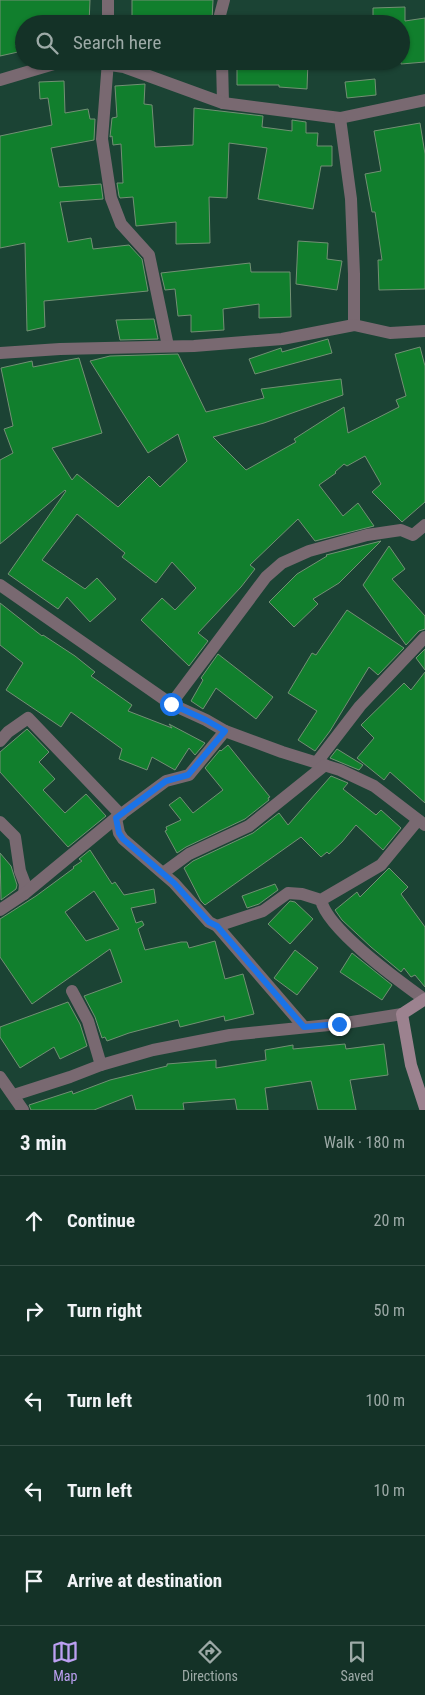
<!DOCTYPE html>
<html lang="en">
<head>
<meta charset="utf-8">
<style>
  body { margin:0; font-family:"Roboto Condensed",sans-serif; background:#1d3a2f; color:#f1f3f6 }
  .stop { position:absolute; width:15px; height:15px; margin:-11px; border:4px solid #1a73e8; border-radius:50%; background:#fff }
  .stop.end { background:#1a73e8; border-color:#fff; box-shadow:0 1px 5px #0008 }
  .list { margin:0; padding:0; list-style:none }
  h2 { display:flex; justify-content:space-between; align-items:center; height:65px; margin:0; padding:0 20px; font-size:21px }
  h2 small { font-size:16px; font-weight:400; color:#9daaa7 }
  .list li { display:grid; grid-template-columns:32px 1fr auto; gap:15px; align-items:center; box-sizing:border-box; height:90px; padding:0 20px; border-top:1px solid #334d44 }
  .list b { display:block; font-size:19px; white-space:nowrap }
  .list em { font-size:16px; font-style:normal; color:#9daaa7 }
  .icon { flex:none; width:28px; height:28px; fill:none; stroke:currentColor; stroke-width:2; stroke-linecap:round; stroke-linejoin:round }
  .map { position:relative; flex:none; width:425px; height:1110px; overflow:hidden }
  .search { position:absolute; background:#143227; box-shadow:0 1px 4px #0004; left:15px; right:15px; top:15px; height:55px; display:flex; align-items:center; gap:12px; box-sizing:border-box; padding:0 18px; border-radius:28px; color:#9daaa7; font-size:19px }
  .sheet { height:515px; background:#143227 }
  nav { display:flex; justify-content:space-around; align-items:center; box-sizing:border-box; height:70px; border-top:1px solid #334d44; background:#143227; font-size:14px; color:#9daaa7 }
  nav a { display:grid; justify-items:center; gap:2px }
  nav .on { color:#bca0f2 }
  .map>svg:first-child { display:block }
</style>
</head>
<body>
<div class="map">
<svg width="425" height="1110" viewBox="0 0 425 1110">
  <rect width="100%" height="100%" fill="#1b4334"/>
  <g fill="#117f2d" stroke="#729074" fill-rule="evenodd">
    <path d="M0,0H90L89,24H24V43L16,45L18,52L0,56Z"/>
    <path d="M132,0H213L212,20H168V24H132Z"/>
    <path d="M405,7V21L425,18V62L401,64V24H373V8Z"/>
    <path d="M237,61H308L307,89L279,87V85H237Z"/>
    <path d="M375,79L376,95L347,98L345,82Z"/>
    <path d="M64,81L65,113L88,109L90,119H95L94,140L51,148L59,187L101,184L103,199L60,202L68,242L91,238L93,249L129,245L142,259L148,291L44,301L45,327L27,331L25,243L0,248V136L52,125L48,98L40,99L39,82Z"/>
    <path d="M145,84L144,104L152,105L155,147L193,145L194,108L263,116L262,127L292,131V120L306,122V133H318L317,146H332V166H321L313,209L258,199L267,148L229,143L227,198L209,197L210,243L176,244V222L136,226L133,197L120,198L119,196L117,183H123L121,144L113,145L112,136L110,137L112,118L117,117L115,86Z"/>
    <path d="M420,123L425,154V289L379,290L378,260H382L375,212H372L365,174L381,171L374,131Z"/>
    <path d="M298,241L328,243L327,259L342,261L337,290L296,284Z"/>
    <path d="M250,263L251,272H290L291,317L259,318V304L223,309L224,330L191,332V315L178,316L175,289L165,290L161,273Z"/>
    <path d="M154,319L158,339L120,340L116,320Z"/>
    <path d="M328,339L332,353L255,374L249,359L281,348L282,352Z"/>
    <path d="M420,347L425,366V502L402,522L372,492L381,484L365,456L347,466L344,464L335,472L336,473L319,485L343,516L358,503L374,526L315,541L298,519L250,565L255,569L241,587L198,633L208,641L189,666L141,620L162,598L175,610L196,588L172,562L156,583L122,557L125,553L77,514L42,560L85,589L97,578L116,599L90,622L67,597L58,609L8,574L66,491L65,490L0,544V460L13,453L4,429L13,426L1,368L32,361L33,367L79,358L102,433L52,448L72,480L77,474L118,507L149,476L160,487L187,461L178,434L148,453L90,361L110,356L178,354L206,412L264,398L261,389L341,379L343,395L264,423L213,437L246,470L296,442L294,439L344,407L348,433L399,407L396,400L406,396L395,354Z"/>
    <path d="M381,541L339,583L313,599L318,604L294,627L269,602L297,574L327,556L326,555Z"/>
    <path d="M389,546L405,569L392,579L425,616V629L419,631L406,645L363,585Z"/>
    <path d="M0,603L42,636L43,635L75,656L95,672L91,676L132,705L128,711L172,728L169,724L205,743L195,755L189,748L175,770L152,757L147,770L119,759L122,749L71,712L61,727L6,690L23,663L0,645Z"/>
    <path d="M347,610L404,648L378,675L369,667L330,731L315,751L298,740L317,711L288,693L312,653L316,655Z"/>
    <path d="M425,649V670L416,658Z"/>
    <path d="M218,654L273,697L256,719L216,688L203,709L191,701L203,680L201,678Z"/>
    <path d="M425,672V803L390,772L384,780L357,758L374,738L361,725L404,683L411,690Z"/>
    <path d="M27,729L49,752L39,762L55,779L43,790L65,813L86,794L106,816L68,847L0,772V752Z"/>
    <path d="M228,745L270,797L268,798L269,800L245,819L186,847L177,853L165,831L167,830L166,827L181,820L169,805L180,797L193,813L223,790L205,768L220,750L221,751Z"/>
    <path d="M337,749L363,765L359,770L330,758Z"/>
    <path d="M331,776L348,783L343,789L376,815L381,810L401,828L383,850L356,825L342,842L329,854L327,852L321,857L301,837L205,905L201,901L184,868L193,861L253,833L279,813L288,825Z"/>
    <path d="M90,850L112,884L115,882L124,895L154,889L156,903L131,908L136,923L142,921L144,925L138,929L145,950L181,942H187L189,948L215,941L225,979L243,974L254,1014L225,1021L224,1016L180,1027L178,1020L129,1033L107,1041L105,1037L102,1038L95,1017L84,996L122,982L110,949L32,1004L0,957V919L36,896L74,868L73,867L82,861L79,859ZM94,891L119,929L86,941L65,912Z"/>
    <path d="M0,853L11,866L17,885L16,889L1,900Z"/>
    <path d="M389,868L408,887L401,894L425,927V987L415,975L411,977L404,968L401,972L371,947L342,920L335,910L357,892L360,897Z"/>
    <path d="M275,884L278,890L259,904L247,908L242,896Z"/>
    <path d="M290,901L295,902L313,919L290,944L268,924Z"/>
    <path d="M295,950L318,968L297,995L274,978Z"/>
    <path d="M352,953L392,985L382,1000L340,972Z"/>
    <path d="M68,1002L80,1024L87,1046L60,1059L54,1047L20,1068L0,1037V1027Z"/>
    <path d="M345,1044L346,1049L384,1044L388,1075L350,1080L356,1110H318L311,1081L265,1088L268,1110H237L235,1099L183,1103L184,1110H136L132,1095L94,1110H31L29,1105L72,1091L73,1094L110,1080L167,1066V1064L216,1060V1068L266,1060L265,1050L293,1045V1049Z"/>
  </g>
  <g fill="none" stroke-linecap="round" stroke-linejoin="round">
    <g stroke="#796971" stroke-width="12">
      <path d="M108,0V24"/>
      <path d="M221,24L220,15L224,0"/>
      <path d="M108,61L102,139L111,198L121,224L149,255L168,346"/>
      <path d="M222,61L223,103"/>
      <path d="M0,80L54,64L82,61L124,67L223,103L340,118L425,100"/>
      <path d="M340,118L351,199L354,274V325"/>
      <path d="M0,353L60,349L194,346L282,339L354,325L390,333L425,331"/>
      <path d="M0,585L171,704L206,720L225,731L282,752L340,770L374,786L425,825"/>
      <path d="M171,704L266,577L282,563L309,551L367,535L401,530L413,535L425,525"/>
      <path d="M0,741L8,732L28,718L121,815"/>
      <path d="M317,762L360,706L425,637"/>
      <path d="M116,818L119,833L123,839L174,883L209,922L217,926L304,1027"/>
      <path d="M0,822L15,837L20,871L25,884L24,894"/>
      <path d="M163,873L189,854L249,826L325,765"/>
      <path d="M321,900C327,929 399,981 424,999"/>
      <path d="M0,910L24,894L116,818L166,781L189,775L225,731"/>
      <path d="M217,926L263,911L288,893L302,894L321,900L381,865L418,820"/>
      <path d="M72,991L88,1021L101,1065"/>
      <path d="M0,1077L23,1110"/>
      <path d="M14,1095L70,1077L101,1065L153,1050L230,1035L339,1024L402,1014"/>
    </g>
    <path stroke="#9c828f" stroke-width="12" d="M425,999L402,1014L411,1065L425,1108"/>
  </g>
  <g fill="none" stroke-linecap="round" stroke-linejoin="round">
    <path stroke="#1a73e8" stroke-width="6" d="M171,704L206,720L225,731L188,775L166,781L116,818L119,833L123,839L174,883L209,922L217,926L304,1027L339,1024"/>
  </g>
</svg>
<div class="stop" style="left:171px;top:704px"></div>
<div class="stop end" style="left:339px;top:1024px"></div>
<div class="search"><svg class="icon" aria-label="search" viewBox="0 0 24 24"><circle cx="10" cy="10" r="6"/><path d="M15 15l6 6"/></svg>Search here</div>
</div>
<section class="sheet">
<h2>3 min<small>Walk · 180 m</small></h2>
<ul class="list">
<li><svg class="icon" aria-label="ahead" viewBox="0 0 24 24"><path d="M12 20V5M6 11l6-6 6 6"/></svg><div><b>Continue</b></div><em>20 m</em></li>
<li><svg class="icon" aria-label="right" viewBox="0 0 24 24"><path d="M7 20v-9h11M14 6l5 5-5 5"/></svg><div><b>Turn right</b></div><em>50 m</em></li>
<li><svg class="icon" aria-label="left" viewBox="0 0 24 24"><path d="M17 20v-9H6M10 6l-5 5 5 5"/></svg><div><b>Turn left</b></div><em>100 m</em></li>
<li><svg class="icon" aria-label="left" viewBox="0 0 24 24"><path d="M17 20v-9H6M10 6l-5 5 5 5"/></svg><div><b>Turn left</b></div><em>10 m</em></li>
<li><svg class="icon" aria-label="arrive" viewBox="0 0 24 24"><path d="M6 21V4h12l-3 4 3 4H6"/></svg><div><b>Arrive at destination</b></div></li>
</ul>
</section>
<nav>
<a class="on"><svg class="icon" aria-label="map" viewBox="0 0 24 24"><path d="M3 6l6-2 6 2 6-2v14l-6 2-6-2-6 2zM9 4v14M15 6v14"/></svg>Map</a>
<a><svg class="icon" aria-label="directions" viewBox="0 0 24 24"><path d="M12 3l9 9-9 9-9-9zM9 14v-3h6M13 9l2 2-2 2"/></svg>Directions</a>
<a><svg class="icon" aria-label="saved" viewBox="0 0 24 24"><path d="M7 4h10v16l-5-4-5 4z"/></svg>Saved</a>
</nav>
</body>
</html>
